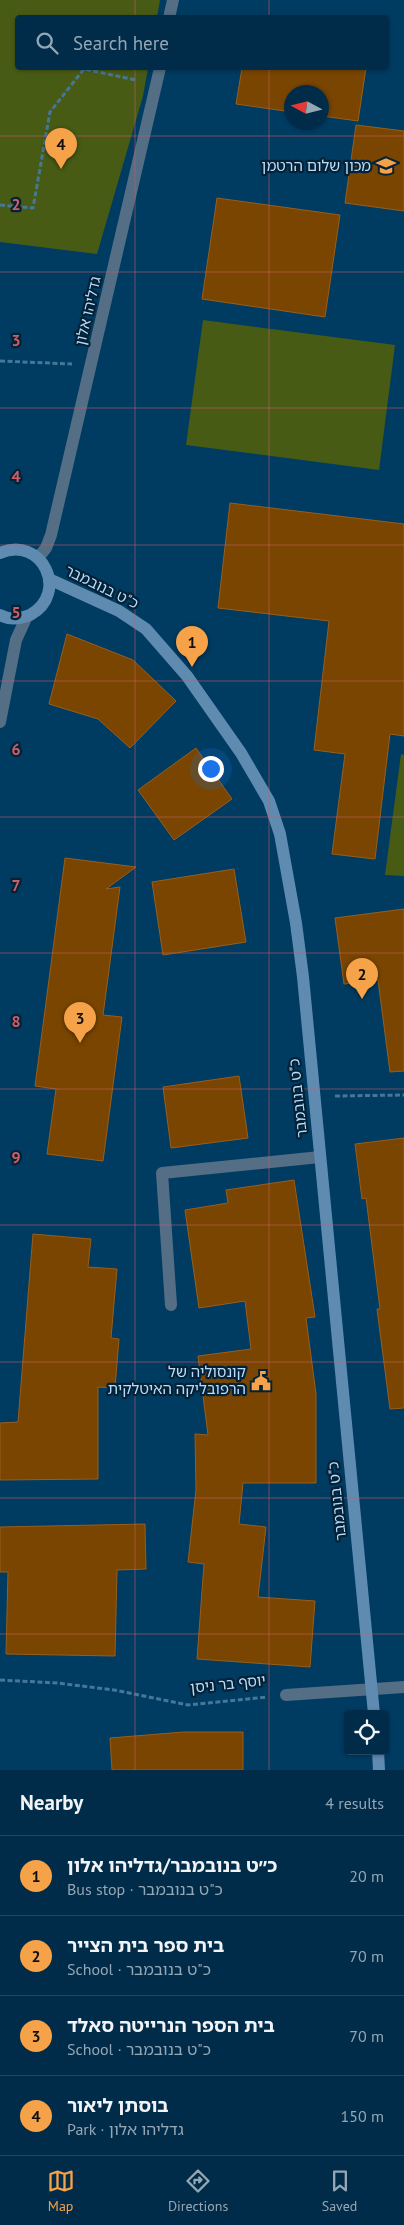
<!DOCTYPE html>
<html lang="en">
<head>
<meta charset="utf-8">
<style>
  body { margin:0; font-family:"PT Sans","Noto Sans Hebrew",sans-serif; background:#0e3853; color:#f1f3f6 }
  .controls { position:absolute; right:15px; bottom:15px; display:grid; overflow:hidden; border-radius:5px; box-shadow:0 1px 4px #0004 }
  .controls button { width:45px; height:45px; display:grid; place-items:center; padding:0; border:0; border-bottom:1px solid #224861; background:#002c49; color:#f1f3f6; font:25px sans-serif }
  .compass { position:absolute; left:284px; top:85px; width:45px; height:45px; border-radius:50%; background:#002c49; box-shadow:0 1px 4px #0004; rotate:277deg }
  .you { position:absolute; left:210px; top:768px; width:18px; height:18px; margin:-12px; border:4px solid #fff; border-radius:50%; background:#1a73e8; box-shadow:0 0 0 8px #1a73e833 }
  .badge { display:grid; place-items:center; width:32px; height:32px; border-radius:50%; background:#f6a248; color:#111; font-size:16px; font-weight:700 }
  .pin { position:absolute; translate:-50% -41px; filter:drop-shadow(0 1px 2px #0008) }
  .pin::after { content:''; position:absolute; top:26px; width:18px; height:15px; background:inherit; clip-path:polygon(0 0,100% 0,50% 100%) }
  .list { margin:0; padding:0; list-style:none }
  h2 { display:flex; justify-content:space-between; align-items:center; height:65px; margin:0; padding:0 20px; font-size:21px }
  h2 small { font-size:16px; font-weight:400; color:#95a7b4 }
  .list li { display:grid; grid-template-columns:32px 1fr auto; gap:15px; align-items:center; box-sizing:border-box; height:80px; padding:0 20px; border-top:1px solid #224861 }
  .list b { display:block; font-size:19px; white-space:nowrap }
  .list p { margin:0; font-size:16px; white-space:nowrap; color:#95a7b4 }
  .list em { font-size:16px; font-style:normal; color:#95a7b4 }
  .icon { flex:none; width:28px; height:28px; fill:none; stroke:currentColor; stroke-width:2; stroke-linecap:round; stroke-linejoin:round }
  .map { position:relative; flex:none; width:404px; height:1770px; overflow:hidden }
  .search { position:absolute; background:#002c49; box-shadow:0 1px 4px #0004; left:15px; right:15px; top:15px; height:55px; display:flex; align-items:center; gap:12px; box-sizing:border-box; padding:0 18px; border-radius:5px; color:#95a7b4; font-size:19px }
  .sheet { height:385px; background:#002c49 }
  nav { display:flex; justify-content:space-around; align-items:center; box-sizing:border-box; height:70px; border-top:1px solid #224861; background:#002c49; font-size:14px; color:#95a7b4 }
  nav a { display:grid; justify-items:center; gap:2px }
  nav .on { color:#f6a248 }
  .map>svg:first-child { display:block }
</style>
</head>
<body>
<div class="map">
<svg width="404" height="1770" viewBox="0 0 404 1770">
  <rect width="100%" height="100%" fill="#003b61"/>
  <g fill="#485b15">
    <path d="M0,0H160L157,17L18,18V68H148L143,96L97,254L0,242Z"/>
    <path d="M203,320L395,345L379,470L186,445Z"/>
    <path d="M401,754L404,755V876L385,875Z"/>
  </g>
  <g fill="#794500" stroke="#985e1d">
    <path d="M242,68H366L358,121L322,116V92H292V112L236,104Z"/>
    <path d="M356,125L404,131V211L345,203Z"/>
    <path d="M217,198L340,215L325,317L202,299Z"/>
    <path d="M230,503L404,524V736L390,734L375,859L332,854L345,754L314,750L329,621L218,608Z"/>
    <path d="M67,634L133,660L176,701L130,748L98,719L49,704Z"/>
    <path d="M196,748L232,799L174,840L138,790Z"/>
    <path d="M65,858L136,867L106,889L120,887L103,1015L122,1017L103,1161L47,1154L56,1089L35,1086Z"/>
    <path d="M234,869L246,942L163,955L152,882Z"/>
    <path d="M404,909V1071L390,1072L378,980L344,984L335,918Z"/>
    <path d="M239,1076L248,1138L171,1148L163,1087Z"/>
    <path d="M404,1138V1408L390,1409L377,1309H380L366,1198L362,1199L355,1144Z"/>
    <path d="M294,1180L315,1317L306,1318L316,1394V1483H243L239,1524L266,1527L258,1597L315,1601L310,1667L197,1659L204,1564L188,1562L196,1490L195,1434L208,1435L198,1356L251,1349L245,1301L199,1308L185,1210L228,1203L226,1190Z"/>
    <path d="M33,1234L91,1239L88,1267L117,1269L111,1338L119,1339L115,1388L98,1387V1479L0,1480V1423L18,1422Z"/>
    <path d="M145,1524L146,1569L117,1570L115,1656L6,1654L8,1572H0V1527Z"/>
    <path d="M184,1732H243V1770H112L110,1738Z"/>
  </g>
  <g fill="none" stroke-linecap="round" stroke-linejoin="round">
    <g stroke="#457799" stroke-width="3" stroke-dasharray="5 2.5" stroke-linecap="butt">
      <path d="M0,205L33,208L50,112L84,69L136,80"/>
      <path d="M0,361L72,364"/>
      <path d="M335,1096L404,1095"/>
      <path d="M0,1680L57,1683L114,1690L188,1705L267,1697"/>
    </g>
    <path stroke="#536e85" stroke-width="12" d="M171,1305L162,1173L320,1157"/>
    <g stroke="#536e85" stroke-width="12">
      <path d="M169,18L173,0"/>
      <path d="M38,558L46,548L51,535L160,68"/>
      <path d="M0,722L16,640L27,616"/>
      <path d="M286,1695L404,1687"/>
    </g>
    <g stroke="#5f8bb0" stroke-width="12">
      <path d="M0,553C42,535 70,593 30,615C20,619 9,620 0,615"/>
      <path d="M49,579L119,611L146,629L187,676L241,753L269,801L280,834L296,923L303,977L374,1714"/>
      <path d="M378,1751L379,1770"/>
    </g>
  </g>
  <path fill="none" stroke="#ce5e67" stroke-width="1" stroke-opacity="0.55" d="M135,0V18M269,0V18M135,68V1770M269,68V1770M0,136H404M0,272H404M0,408H404M0,545H404M0,681H404M0,817H404M0,953H404M0,1089H404M0,1225H404M0,1362H404M0,1498H404M0,1634H404"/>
  <defs>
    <symbol id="university-bare" viewBox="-9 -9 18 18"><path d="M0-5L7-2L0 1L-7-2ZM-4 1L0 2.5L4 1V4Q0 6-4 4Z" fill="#f6a248" stroke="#042237" stroke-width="2.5" paint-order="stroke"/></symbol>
    <symbol id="civic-bare" viewBox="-9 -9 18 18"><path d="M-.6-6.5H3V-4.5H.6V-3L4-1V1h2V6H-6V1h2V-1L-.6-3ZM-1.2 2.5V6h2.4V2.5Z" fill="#f6a248" stroke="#042237" stroke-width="2.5" paint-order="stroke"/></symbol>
  </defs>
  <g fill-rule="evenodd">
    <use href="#university-bare" x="372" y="152" width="28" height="28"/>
    <use href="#civic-bare" x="247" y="1367" width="28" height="28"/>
  </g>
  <g text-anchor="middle" stroke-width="4.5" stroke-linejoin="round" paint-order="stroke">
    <g font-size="15" fill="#badcf9" stroke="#042237" text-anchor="end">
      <text x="371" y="171">מכון שלום הרטמן</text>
      <text x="246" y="1377">קונסוליה של<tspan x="246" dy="17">הרפובליקה האיטלקית</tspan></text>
    </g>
    <g font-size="15" fill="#badcf9" stroke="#042237">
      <text transform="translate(88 311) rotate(-77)" y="5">גדליהו אלון</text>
      <text transform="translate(102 587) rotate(26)" y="5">כ"ט בנובמבר</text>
      <text transform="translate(298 1098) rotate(-96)" y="5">כ"ט בנובמבר</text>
      <text transform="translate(337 1501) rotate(-96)" y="5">כ"ט בנובמבר</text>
      <text transform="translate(228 1684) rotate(-6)" y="5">יוסף בר ניסן</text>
    </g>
  </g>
  <g font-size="16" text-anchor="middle" font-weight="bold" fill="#ce5e67" stroke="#042237" stroke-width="4.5" stroke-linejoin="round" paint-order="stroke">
    <text x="16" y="210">2</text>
    <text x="16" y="346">3</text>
    <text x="16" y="482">4</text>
    <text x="16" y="618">5</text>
    <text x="16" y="755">6</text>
    <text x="16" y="891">7</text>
    <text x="16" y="1027">8</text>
    <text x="16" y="1163">9</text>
  </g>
</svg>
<div class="controls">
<button><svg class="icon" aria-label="locate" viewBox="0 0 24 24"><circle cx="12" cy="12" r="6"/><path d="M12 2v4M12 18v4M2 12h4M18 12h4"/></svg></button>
</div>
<svg class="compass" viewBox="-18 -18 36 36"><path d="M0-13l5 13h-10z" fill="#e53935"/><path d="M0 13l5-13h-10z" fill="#95a7b4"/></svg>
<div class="you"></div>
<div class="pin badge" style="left:192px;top:667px">1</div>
<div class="pin badge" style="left:362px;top:999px">2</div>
<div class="pin badge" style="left:80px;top:1043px">3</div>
<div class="pin badge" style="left:61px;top:169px">4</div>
<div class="search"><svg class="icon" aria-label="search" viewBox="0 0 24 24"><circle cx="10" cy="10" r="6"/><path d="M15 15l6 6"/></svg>Search here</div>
</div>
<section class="sheet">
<h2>Nearby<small>4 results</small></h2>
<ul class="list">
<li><span class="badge">1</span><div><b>כ״ט בנובמבר/גדליהו אלון</b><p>Bus stop · כ&quot;ט בנובמבר</p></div><em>20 m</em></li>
<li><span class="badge">2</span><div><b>בית ספר בית הצייר</b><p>School · כ&quot;ט בנובמבר</p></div><em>70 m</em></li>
<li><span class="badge">3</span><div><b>בית הספר הנרייטה סאלד</b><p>School · כ&quot;ט בנובמבר</p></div><em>70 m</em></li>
<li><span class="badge">4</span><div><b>בוסתן ליאור</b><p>Park · גדליהו אלון</p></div><em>150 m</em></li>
</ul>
</section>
<nav>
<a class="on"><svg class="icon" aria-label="map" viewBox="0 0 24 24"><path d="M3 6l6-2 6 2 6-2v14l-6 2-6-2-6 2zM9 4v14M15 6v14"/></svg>Map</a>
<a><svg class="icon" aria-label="directions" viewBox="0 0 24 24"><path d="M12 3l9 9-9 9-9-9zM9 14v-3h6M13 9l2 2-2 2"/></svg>Directions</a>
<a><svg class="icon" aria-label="saved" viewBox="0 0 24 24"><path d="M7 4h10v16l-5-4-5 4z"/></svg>Saved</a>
</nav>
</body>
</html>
